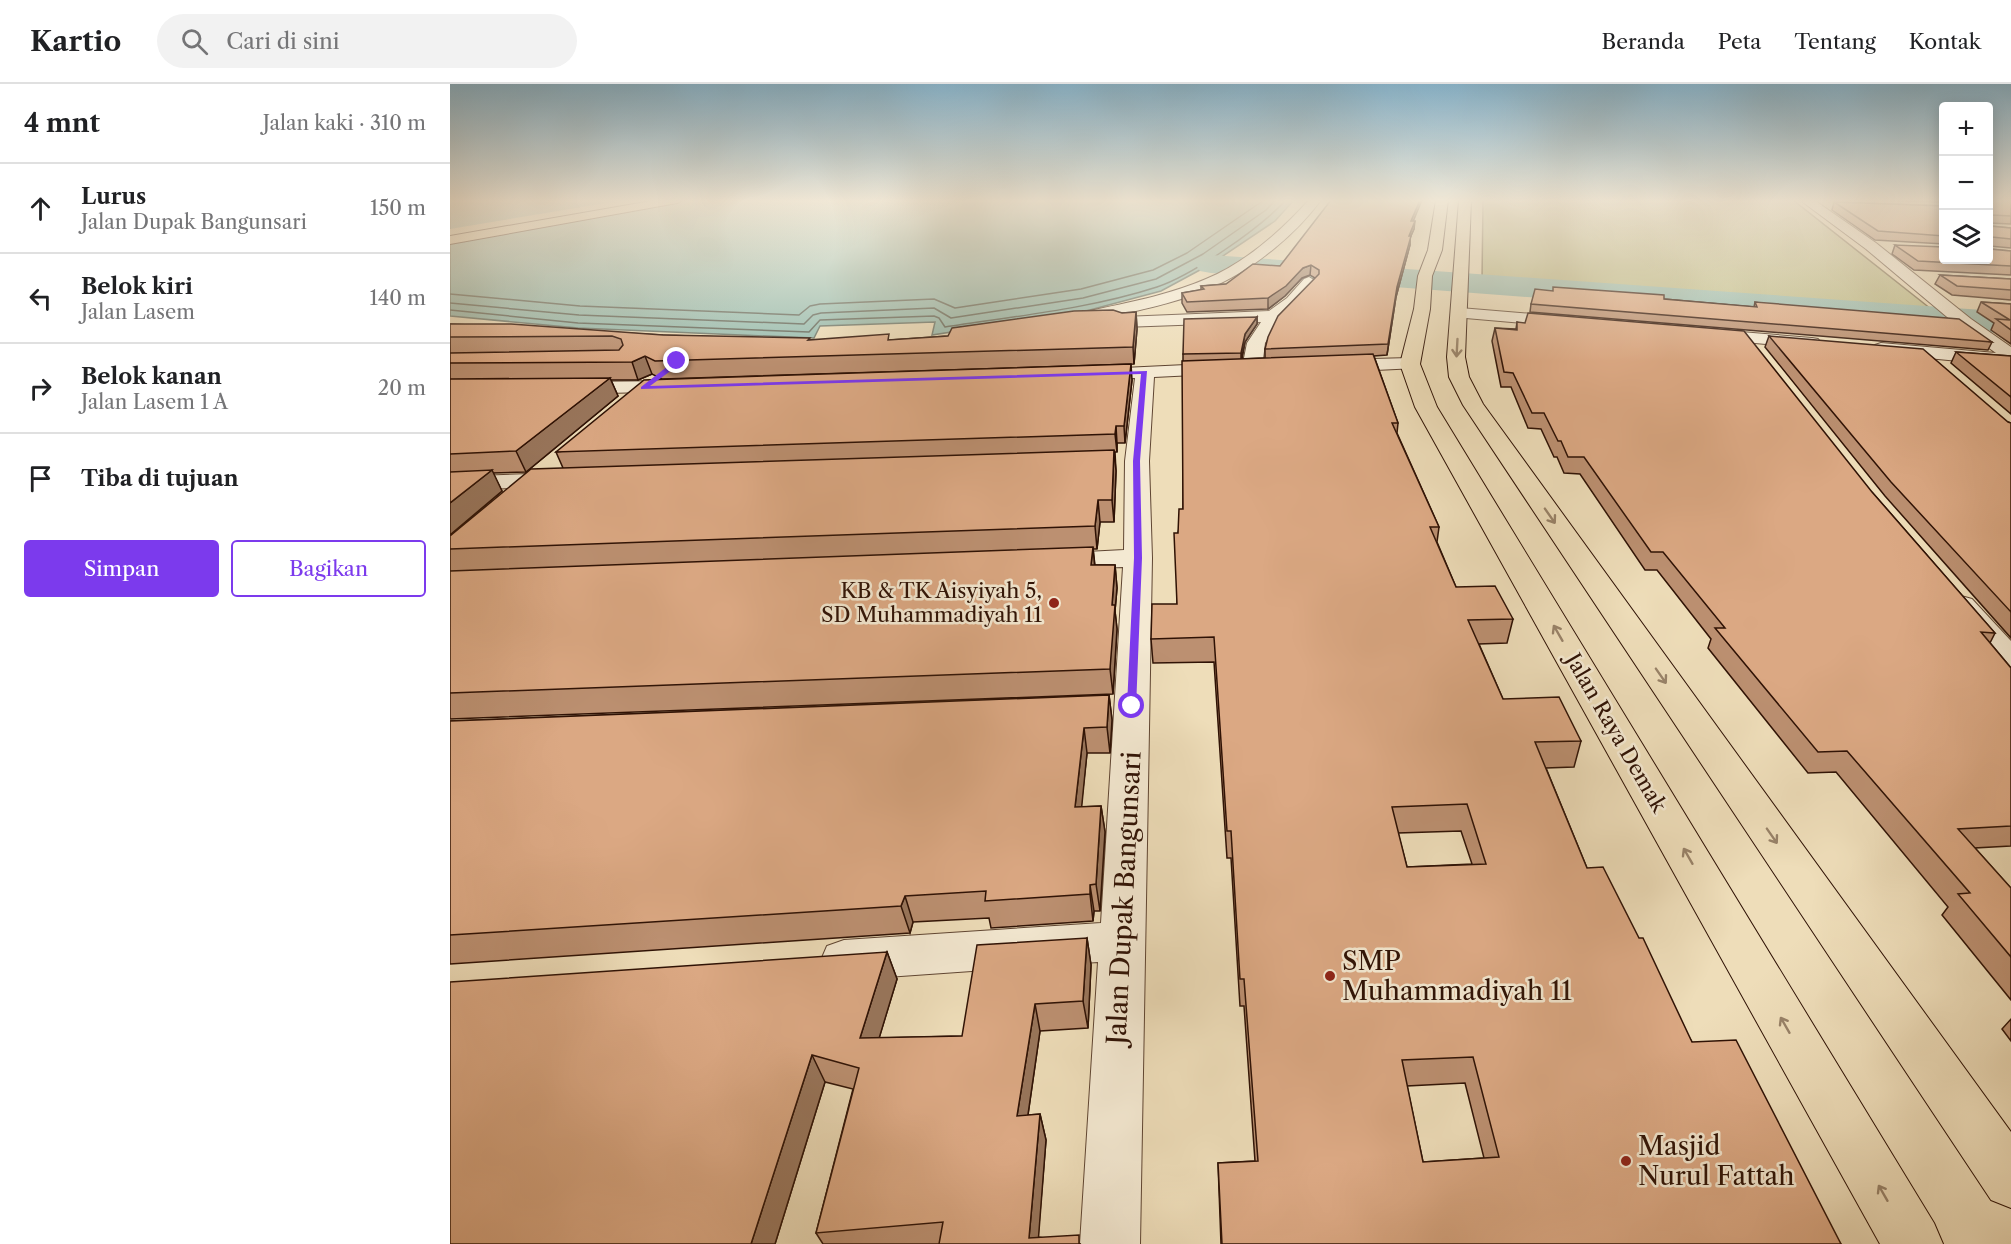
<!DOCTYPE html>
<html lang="id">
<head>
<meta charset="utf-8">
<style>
  body { margin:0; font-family:"Libre Caslon Text",serif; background:#f2f2f2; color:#202124 }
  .controls { position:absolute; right:18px; top:18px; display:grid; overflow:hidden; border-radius:6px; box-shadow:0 3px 15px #0003 }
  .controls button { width:54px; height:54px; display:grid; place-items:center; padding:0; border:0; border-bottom:2px solid #e0e0e0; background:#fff; color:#202124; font:30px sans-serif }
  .stop { position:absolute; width:18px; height:18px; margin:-14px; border:4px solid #7c3aed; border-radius:50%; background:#fff }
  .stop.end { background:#7c3aed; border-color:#fff; box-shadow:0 2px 6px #0008 }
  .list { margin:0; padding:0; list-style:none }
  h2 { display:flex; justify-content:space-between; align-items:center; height:78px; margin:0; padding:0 24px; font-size:26px }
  h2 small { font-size:20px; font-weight:400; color:#757577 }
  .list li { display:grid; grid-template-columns:39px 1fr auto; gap:18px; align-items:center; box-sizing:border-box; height:90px; padding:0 24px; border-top:2px solid #e0e0e0 }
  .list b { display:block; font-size:22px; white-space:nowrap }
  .list p { margin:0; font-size:20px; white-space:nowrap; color:#757577 }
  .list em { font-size:20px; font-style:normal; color:#757577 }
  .actions { display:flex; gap:12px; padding:18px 24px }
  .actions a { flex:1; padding:14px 0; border:2px solid #7c3aed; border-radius:6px; text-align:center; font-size:21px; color:#7c3aed }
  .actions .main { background:#7c3aed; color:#fff }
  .icon { flex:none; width:33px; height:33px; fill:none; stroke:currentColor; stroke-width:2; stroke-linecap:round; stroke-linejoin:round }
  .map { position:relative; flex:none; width:1561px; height:1160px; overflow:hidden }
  header { display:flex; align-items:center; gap:36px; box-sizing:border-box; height:84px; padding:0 30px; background:#fff; border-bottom:2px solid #e0e0e0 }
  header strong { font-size:28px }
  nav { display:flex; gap:33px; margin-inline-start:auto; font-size:21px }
  .search { width:420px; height:54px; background:#f2f2f2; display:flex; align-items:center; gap:15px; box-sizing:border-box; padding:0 21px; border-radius:33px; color:#757577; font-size:22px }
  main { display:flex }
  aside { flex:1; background:#fff }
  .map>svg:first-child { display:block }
</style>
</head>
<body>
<header>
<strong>Kartio</strong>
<div class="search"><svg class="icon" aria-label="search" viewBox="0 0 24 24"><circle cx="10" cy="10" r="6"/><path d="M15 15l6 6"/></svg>Cari di sini</div>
<nav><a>Beranda</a><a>Peta</a><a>Tentang</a><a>Kontak</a></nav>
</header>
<main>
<aside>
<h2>4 mnt<small>Jalan kaki · 310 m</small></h2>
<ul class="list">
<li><svg class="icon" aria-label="ahead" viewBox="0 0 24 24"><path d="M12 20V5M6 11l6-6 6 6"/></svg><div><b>Lurus</b><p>Jalan Dupak Bangunsari</p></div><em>150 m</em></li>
<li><svg class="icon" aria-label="left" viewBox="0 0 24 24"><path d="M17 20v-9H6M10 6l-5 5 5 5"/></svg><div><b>Belok kiri</b><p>Jalan Lasem</p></div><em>140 m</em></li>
<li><svg class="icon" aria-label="right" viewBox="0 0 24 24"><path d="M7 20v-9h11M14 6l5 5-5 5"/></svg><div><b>Belok kanan</b><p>Jalan Lasem 1 A</p></div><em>20 m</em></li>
<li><svg class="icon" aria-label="arrive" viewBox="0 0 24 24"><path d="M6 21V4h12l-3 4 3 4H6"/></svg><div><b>Tiba di tujuan</b></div></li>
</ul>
<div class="actions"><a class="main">Simpan</a><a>Bagikan</a></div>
</aside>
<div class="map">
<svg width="1561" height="1160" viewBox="0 0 1561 1160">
  <rect width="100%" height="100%" fill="#eeddb9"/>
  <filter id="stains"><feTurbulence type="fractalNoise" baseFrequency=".00333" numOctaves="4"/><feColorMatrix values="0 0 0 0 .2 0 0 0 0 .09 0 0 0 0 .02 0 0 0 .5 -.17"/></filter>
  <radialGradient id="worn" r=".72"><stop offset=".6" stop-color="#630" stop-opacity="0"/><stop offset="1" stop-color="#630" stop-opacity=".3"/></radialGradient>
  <path fill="#c1bf8a" stroke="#786848" stroke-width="1.5" d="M1033,116H1343L1481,225L1032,197Z"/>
  <path fill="#99bcaf" stroke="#6f786b" stroke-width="1.5" d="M0,116H844L825,137L761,180L711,207L636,227L482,251L485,238L370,242L364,254L128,244L0,232Z"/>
  <path fill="#eeddb9" d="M174,116H237L0,157V145Z"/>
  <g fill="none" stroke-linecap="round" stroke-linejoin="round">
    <g stroke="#64675a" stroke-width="1.5">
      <path d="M0,210L130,222L349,231L360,222L370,220L484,215L505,224L631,205L703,186L737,169L814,116"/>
      <path d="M0,219L129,231L354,240L363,231L371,229L484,224L501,234L633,214L706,195L753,170L816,126L826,116"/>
      <path d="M0,226L128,239L359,248L370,236L484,232L489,234L495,243C566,232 639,225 707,203C743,191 810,144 836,116"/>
    </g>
    <path fill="#99bcaf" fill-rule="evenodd" d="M761,171L1561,228V250L761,189L750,187L745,180L750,173Z"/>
    <defs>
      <g id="street">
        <path d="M859,116H871C846,150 807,182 769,200C725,222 671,229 623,241L617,240L614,236L617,232C663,221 712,214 756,195C795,179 831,147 859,116Z"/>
        <path d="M1350,116H1364L1426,159L1521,235L1561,263V282L1425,269L1422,265L1425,261L1431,259L1546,269L1509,243L1416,165Z"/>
        <path d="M859,193L867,198L849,220L830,235L815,259L812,284L809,288H795L792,284L797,259L811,238L673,243L667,242L664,238L667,234L673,233L819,227L837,214L854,195Z"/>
        <path d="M1010,224L1120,233L1126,234L1129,238L1126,242L1120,243L1004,233L1002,229L1004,225Z"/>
        <path d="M1255,245L1362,254L1368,255L1371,259L1368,263L1362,264L1249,254L1246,250L1249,246Z"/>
        <path d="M960,274L967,276L970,280L967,284L884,288L877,286L874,282L877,278L884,276Z"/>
        <path d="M778,279L785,281L788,285L785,289L704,293L699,377L702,474L690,1160H630L648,878L394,896L377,890L371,876L377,862L394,856L651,839L673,483L598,486L588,484L584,478L588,472L598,470L674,466L675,377L685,294L638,296L631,294L628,290L631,286Z"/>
        <path d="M229,297L236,299L239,303L236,307L119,310L112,308L109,304L112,300L119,298Z"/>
        <path d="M109,389L118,391L121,396L118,401L0,407V393Z"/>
        <path d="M1511,512L1522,515L1561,557V586L1549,583L1496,521L1500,515Z"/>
      </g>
      <g id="highway">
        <path d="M207,116H233L227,119L0,160V152Z"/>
        <path d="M986,116H998L992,166L982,192L980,225L970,280L987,323L1484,1139L1493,1160H1430L965,323L950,280L964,225L968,192L978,166Z"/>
        <path d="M1009,116H1021L1015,273L1019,293L1033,320L1561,1048V1124L1541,1116L1013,321L999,293L997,273Z"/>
      </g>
    </defs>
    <use href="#street" stroke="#5f4532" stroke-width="2"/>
    <use href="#highway" stroke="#2f1205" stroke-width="2"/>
    <use href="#street" fill="#f4e9d2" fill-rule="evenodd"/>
    <use href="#highway" fill="#eeddb9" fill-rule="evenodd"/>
  </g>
  <g fill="#bc9071" stroke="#2f1205" stroke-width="1.5" fill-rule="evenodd">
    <path d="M1421,116H1494V118Z"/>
    <path d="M1539,116H1561V140L1540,139V142L1561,144V164L1540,162V165L1561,167V191L1464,186L1442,170L1445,161L1494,176Z"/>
    <path d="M1384,118L1494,122V160L1425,156L1382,126Z"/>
    <path d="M963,137L964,145L960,154V161L946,213L937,271L924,272L948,339L947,349L989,443L987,458L1006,503L1063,535L1057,559L1029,560L1053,615L1131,657L1124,683L1096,684L1137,784L1242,958L1391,1160H771L768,1079L805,1077L794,922H790L781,774H777L764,578L703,579L701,555L727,520L728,449L733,425V270L807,233V240L795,258L792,275L815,274V265L865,194L860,191L852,194L835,212L818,225L737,228L732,219V209L751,206V202L776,200ZM1011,747L1022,780L957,783L948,749ZM1015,999L1034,1074L973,1078L957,1002Z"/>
    <path d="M1490,191L1561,195V216L1502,211L1485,200Z"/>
    <path d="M1214,215L1304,223L1305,218L1542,258L1538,266L1080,228L1081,220Z"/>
    <path d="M1531,218L1561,220V260L1541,246L1544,239L1527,228Z"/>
    <path d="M686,228L687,245L684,280L212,295L202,290L188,296H161L168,312L76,388L43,389L52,407L0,451V240L213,251L361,256H440L498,252L672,229Z"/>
    <path d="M1067,238L1422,408L1545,549L1540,559L1561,584V762L1525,764L1561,804V916L1492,831L1498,823L1386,688L1358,689L1258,564L1261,555L1207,486H1195L1130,390L1114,389L1107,373H1104L1091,345L1078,344L1061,303H1051L1042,257L1045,244L1066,245Z"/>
    <path d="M1319,252L1561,339V554L1435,412L1315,263Z"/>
    <path d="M1506,268L1561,272V330L1501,279Z"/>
    <path d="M682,296L675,359H667V368H665L666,387L664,438H650L647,465H643L645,481H665L667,504L665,527L667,545L663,610L0,635V452L113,384L106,368Z"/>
    <path d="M659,611L662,636L660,669H637L631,723L651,722L655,748L650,827H644L643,837L541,844L539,834L463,838L460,849L0,880V637Z"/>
    <path d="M637,854L641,881L638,944L590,947L578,1031L590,1030L596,1056L588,1153L631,1160H373L366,1149L403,1005L375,998L325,1160H0L437,868L447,895L429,954L512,952Z"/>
    <path d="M1561,935V957L1552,945Z"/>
  </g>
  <g fill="#99765c" stroke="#2f1205" stroke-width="1.5">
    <path d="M970,116H972L960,145L961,137Z"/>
    <path d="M965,137L964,145L960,154V161L946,213L937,271L947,203L959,152Z"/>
    <path d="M861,181L860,191L852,194L835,212L818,225V214L853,184Z"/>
    <path d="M686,228L687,245L684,280L683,263Z"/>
    <path d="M807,233V240L795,258L791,277V269L795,250Z"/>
    <path d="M195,272L202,290L188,296L182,278Z"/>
    <path d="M681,280L682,296L675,359L674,342Z"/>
    <path d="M160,294L168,312L76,388L66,367Z"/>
    <path d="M666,342L667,359V368L665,350Z"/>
    <path d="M664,366L666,387L664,438L662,416Z"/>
    <path d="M42,386L52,407L0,451V419Z"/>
    <path d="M648,416L650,438L647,465L645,442Z"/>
    <path d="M643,463L645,486L641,481Z"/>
    <path d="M665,481L667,504L665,527L667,545L663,610L660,585L662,521Z"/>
    <path d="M659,611L662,636L660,669L657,643Z"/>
    <path d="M634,644L637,669L629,750L625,723Z"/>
    <path d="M651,722L655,748L650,827L646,800Z"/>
    <path d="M640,801L644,827L643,837L640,810Z"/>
    <path d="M455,812L463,838L460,849L451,822Z"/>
    <path d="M637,854L641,881L638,944L633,917Z"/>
    <path d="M437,868L447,895L421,981L410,954Z"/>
    <path d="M585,920L590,947L574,1058L567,1032Z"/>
    <path d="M362,971L375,998L325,1160H301Z"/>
    <path d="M590,1030L596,1056L588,1160L579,1154Z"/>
  </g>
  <g fill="#dba883" stroke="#2f1205" stroke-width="1.5" fill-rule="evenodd">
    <path d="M881,116H970L961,137H965L959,152H961L947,203L938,260L815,265L818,253L828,232L869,190V186L861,181L853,184L836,202L818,214L737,218L732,209L754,205L751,202L776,200L803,180L830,182Z"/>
    <path d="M1539,116H1561V132L1542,131L1539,133L1540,142L1561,144V155L1542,153L1540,155V165L1561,167V182L1468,177L1445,161L1494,163V176H1539Z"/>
    <path d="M1384,118L1494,122V152L1428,147Z"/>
    <path d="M1490,191L1561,195V206L1507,202Z"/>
    <path d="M1103,203L1214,211V215L1307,223L1305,218L1509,235L1542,258L1081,220L1085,205L1103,207Z"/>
    <path d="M1531,218L1561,220V246L1546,235L1560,236Z"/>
    <path d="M663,226L672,229L686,228L683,263L205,277L195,272L182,278L0,279V269L169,266L173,261L171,255L162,252L0,253V240H61L213,251L360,254L358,256L439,250L438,256L498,252L502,244L624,227Z"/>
    <path d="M1078,229L1294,247L1422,408L1545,549L1531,548L1561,584V742L1508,745L1561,804V873L1508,810L1520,809L1397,667L1368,668L1265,544H1275L1213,468H1201L1134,373H1118L1111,357H1108L1094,329H1082L1063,289L1054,288L1045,244L1067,246V238L1075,239Z"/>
    <path d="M807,233L795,250L791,269L733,270L734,235Z"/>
    <path d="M1319,252L1473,265L1558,338L1561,339V528L1441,398Z"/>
    <path d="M1506,268L1561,272V313Z"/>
    <path d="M923,270L948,339H942L989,443H980L1006,503L1045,502L1063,535L1018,536L1053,615L1109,613L1131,657L1085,658L1137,784L1153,783L1189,854H1193L1242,958L1286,956L1391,1160H772L768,1079L808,1077L794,895H790L781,747H777L764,553L701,555L702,520H727L724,449H728L729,425H733L732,277ZM1017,720L1036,780L957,783L942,723ZM1023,973L1049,1073L973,1078L952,976Z"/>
    <path d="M681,280L674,342H666L665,350L106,368L194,296Z"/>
    <path d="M160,294L66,367L0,370V295Z"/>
    <path d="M664,366L662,416H648L645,442L0,465V452L81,385Z"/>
    <path d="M42,386L0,419V388Z"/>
    <path d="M643,463L641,481H665L662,521H665L660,585L0,609V487Z"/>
    <path d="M659,611L657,643L634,644L625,723L651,722L646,800L640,801V810L535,817L536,807L455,812L451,822L0,851V637Z"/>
    <path d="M637,854L633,917L585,920L567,1032L590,1030L579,1154L629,1151V1160H489L493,1138L366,1149L409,984L362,971L301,1160H0V898L437,868L410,954L512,952L527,861Z"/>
  </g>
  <defs><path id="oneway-shaft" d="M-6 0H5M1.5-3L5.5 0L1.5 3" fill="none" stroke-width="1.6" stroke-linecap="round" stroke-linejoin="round" transform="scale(1.5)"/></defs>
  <g stroke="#988268">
    <use href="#oneway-shaft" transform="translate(1007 264) rotate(93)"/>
    <use href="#oneway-shaft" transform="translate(1100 432) rotate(55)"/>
    <use href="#oneway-shaft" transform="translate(1108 549) rotate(-120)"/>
    <use href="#oneway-shaft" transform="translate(1211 592) rotate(55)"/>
    <use href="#oneway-shaft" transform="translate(1322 752) rotate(55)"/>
    <use href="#oneway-shaft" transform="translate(1238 772) rotate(-120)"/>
    <use href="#oneway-shaft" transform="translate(1335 941) rotate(-120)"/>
    <use href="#oneway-shaft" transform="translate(1433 1109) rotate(-120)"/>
  </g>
  <linearGradient id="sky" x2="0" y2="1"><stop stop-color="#88b7d1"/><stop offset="0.42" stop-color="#f7f0e0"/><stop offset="1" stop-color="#f7f0e0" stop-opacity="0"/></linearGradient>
  <rect width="1561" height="278" fill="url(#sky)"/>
  <path fill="#7c3aed" d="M227,275L230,280L200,302L697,287L690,377L692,474L686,624L682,625L677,622L684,474L683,377L691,290L191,305V303Z"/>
  <g fill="#8f2418" stroke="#f4e9d2" stroke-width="2">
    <circle cx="604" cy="519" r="6"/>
    <circle cx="880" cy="892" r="6"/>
    <circle cx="1176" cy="1077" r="6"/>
  </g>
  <g text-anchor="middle" stroke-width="5" stroke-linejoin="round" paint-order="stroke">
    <g font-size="21" fill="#2f1205" stroke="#f4e9d2" text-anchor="end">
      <text x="592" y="514">KB &amp; TK Aisyiyah 5,<tspan x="592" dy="24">SD Muhammadiyah 11</tspan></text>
    </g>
    <g font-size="21" fill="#2f1205" stroke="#f4e9d2">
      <text transform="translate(1166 649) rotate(60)" y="7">Jalan Raya Demak</text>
    </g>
    <g font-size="26" fill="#2f1205" stroke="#f4e9d2">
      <text transform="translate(674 814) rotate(-87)" y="9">Jalan Dupak Bangunsari</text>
    </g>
    <g font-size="26" fill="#2f1205" stroke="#f4e9d2" text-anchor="start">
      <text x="892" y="886">SMP<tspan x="892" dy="30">Muhammadiyah 11</tspan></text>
      <text x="1188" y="1071">Masjid<tspan x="1188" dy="30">Nurul Fattah</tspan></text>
    </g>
  </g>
  <rect width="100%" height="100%" filter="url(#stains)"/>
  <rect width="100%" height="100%" fill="url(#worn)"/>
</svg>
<div class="controls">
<button>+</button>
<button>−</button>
<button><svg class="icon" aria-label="layers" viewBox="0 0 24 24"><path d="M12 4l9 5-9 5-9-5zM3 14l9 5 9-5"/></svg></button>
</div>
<div class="stop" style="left:682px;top:622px"></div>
<div class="stop end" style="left:227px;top:277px"></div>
</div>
</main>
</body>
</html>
